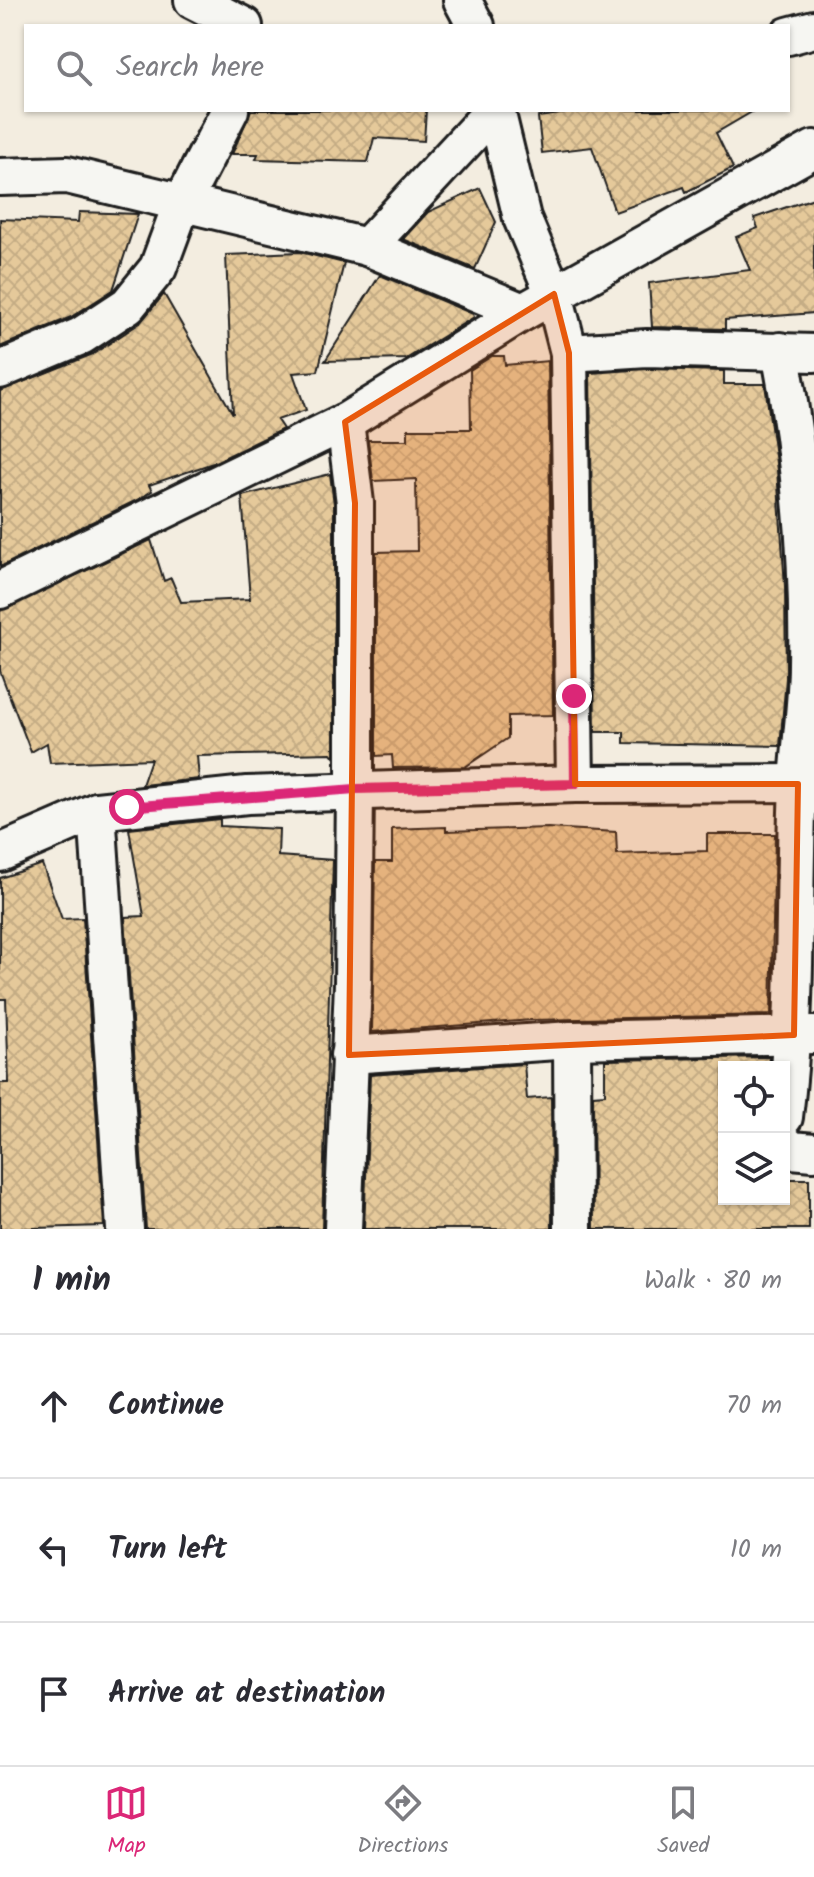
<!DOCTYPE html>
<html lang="en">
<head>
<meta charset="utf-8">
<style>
  body { margin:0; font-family:Kalam,sans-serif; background:#f7f7f7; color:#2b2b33 }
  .controls { position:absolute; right:24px; bottom:24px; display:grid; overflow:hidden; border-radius:0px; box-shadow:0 2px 6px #0004 }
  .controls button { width:72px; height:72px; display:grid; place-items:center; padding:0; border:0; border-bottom:2px solid #e1e1e2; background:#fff; color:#2b2b33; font:40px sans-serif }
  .stop { position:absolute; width:24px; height:24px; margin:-18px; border:6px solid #db2777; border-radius:50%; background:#fff }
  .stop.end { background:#db2777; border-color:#fff; box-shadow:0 2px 8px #0008 }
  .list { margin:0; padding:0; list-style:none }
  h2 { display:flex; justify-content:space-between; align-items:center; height:104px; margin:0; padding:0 32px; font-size:34px }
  h2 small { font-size:26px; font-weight:400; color:#7c7c81 }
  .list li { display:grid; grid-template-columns:52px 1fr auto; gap:24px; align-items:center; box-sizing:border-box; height:144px; padding:0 32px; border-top:2px solid #e1e1e2 }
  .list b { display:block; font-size:30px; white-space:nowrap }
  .list em { font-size:26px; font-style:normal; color:#7c7c81 }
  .icon { flex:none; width:44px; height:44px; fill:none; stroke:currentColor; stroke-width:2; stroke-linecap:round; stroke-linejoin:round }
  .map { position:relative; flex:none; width:814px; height:1229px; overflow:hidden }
  .search { position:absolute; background:#fff; box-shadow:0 2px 6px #0004; left:24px; right:24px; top:24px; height:88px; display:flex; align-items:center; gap:20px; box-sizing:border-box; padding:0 28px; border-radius:0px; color:#7c7c81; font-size:30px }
  .sheet { height:536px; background:#fff }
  nav { display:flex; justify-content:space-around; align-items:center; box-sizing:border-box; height:112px; border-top:2px solid #e1e1e2; background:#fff; font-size:22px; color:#7c7c81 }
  nav a { display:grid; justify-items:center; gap:4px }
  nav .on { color:#db2777 }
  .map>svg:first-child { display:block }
</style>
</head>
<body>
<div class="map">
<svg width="814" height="1229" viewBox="0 0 814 1229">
  <defs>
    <pattern id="building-cross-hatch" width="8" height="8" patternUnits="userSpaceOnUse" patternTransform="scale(2)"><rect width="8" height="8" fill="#e5c99a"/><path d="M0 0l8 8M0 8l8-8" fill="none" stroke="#c4ac84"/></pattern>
  </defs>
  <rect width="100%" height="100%" fill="#f3ede0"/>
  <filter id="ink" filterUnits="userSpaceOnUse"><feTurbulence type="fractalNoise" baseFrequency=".0125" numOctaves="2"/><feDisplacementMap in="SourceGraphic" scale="16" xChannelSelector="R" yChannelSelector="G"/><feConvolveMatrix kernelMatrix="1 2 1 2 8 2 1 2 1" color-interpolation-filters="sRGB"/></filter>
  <g filter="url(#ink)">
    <g fill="url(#building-cross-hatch)" stroke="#1c1c1c" stroke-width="2">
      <path d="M251,110H426L424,141L374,138L368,162L256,159L258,154H232Z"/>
      <path d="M589,110H755L716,133L733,168L686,192L684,187L615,212L592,147L542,153L538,117Z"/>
      <path d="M480,188L496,222L475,269L403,239L428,212Z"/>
      <path d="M814,198V313L725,320V329L652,327L649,283L750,270L736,237L758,228L754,218Z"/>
      <path d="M79,212L138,214L113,290L71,317L0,347V219L78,222Z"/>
      <path d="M300,252L344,263L318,371L293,373L306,410L277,420L283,429L213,463L149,485L152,491L139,499L0,567V391L93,354L140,323L164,294L233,414L226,255Z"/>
      <path d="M380,275L473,314L474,317L406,359L325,361Z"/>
      <path d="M492,356H504L505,365L548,361L553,715L508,716V738L465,767L393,768L392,755L376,756V552L417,551L416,479L373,481L368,440H408V429H471L470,370Z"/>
      <path d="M647,369L724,371V384H765L777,470L785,586L786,678L780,746L624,743V732H595L590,373Z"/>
      <path d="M330,474L334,504V757L331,753L197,756L199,779L142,785L151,759L50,763L47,743L31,752L0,671V611L151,540L164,581L171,578L181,602L250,599L242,496Z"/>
      <path d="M220,819V826L279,829L278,856L333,860L322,1229H146L125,917L144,916L129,829Z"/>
      <path d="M446,827V831L548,828L616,832L617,854L707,851V834H775L771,1015L532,1020L372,1032L375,862H392V829Z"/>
      <path d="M42,864L62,919L83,918L104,1226L0,1229V1083H9L6,999H0V878Z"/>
      <path d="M769,1057L768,1067H724L720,1152H724V1199H784V1179H809V1229H594L593,1095L605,1094V1060Z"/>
      <path d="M524,1064L527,1099L551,1097L552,1229H364L370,1075Z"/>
    </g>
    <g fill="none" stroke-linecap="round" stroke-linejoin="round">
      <defs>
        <g id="street">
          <path d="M193,0L244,26"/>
          <path d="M462,0L476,26"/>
          <path d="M788,36L814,29"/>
          <path d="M496,110L522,218L554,294L569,353L575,784"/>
          <path d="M0,177L67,175L367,247L523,312"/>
          <path d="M367,247L494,110"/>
          <path d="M780,351C800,454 809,559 807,664C807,704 800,744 798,785C793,896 798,1006 784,1117"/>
          <path d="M569,353L647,348L814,353"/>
          <path d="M0,370L81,336L128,305L158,268L182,203L230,110"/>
          <path d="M0,590L345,422L523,312L814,149"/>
          <path d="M97,811L125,1229"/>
          <path d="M0,853L97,811L247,795L575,784L814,783"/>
          <path d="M572,1040L573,1229"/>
          <path d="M349,1055L572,1040L814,1035"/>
          <path d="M784,1143L792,1150L814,1152"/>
          <path d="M343,1229L353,983L355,789V503L345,422"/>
        </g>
      </defs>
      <use href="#street" stroke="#1c1c1c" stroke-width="42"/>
      <use href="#street" stroke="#f6f6f2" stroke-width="36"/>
    </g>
  </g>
  <g fill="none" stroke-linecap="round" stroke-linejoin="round" filter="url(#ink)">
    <path stroke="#db2777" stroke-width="10" d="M127,807L355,789L575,784L574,696"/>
  </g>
  <path fill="#e8590c" fill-opacity="0.2" stroke="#e8590c" stroke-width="6" stroke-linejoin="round" d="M554,294L569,353L575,784H798L794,1035L349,1055L355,503L345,422Z"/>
</svg>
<div class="controls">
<button><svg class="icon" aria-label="locate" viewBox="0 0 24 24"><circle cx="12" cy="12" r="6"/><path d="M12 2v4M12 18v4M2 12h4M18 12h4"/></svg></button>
<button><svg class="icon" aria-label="layers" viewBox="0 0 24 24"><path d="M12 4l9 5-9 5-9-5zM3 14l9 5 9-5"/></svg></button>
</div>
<div class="stop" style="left:127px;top:807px"></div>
<div class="stop end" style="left:574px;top:696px"></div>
<div class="search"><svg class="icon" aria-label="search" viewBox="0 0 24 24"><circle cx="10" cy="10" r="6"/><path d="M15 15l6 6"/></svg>Search here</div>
</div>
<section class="sheet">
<h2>1 min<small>Walk · 80 m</small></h2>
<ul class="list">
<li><svg class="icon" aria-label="ahead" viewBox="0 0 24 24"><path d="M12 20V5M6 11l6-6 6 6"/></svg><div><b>Continue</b></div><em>70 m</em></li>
<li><svg class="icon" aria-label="left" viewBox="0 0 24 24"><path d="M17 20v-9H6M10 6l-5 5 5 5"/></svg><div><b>Turn left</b></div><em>10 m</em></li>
<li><svg class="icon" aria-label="arrive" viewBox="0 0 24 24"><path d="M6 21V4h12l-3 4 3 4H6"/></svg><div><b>Arrive at destination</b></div></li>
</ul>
</section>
<nav>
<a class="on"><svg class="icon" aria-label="map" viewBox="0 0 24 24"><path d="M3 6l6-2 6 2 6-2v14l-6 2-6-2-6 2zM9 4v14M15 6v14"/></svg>Map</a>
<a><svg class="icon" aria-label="directions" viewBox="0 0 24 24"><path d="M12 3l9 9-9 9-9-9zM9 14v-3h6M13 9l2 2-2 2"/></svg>Directions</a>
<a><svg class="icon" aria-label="saved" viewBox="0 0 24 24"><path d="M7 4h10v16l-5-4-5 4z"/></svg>Saved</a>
</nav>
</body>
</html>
